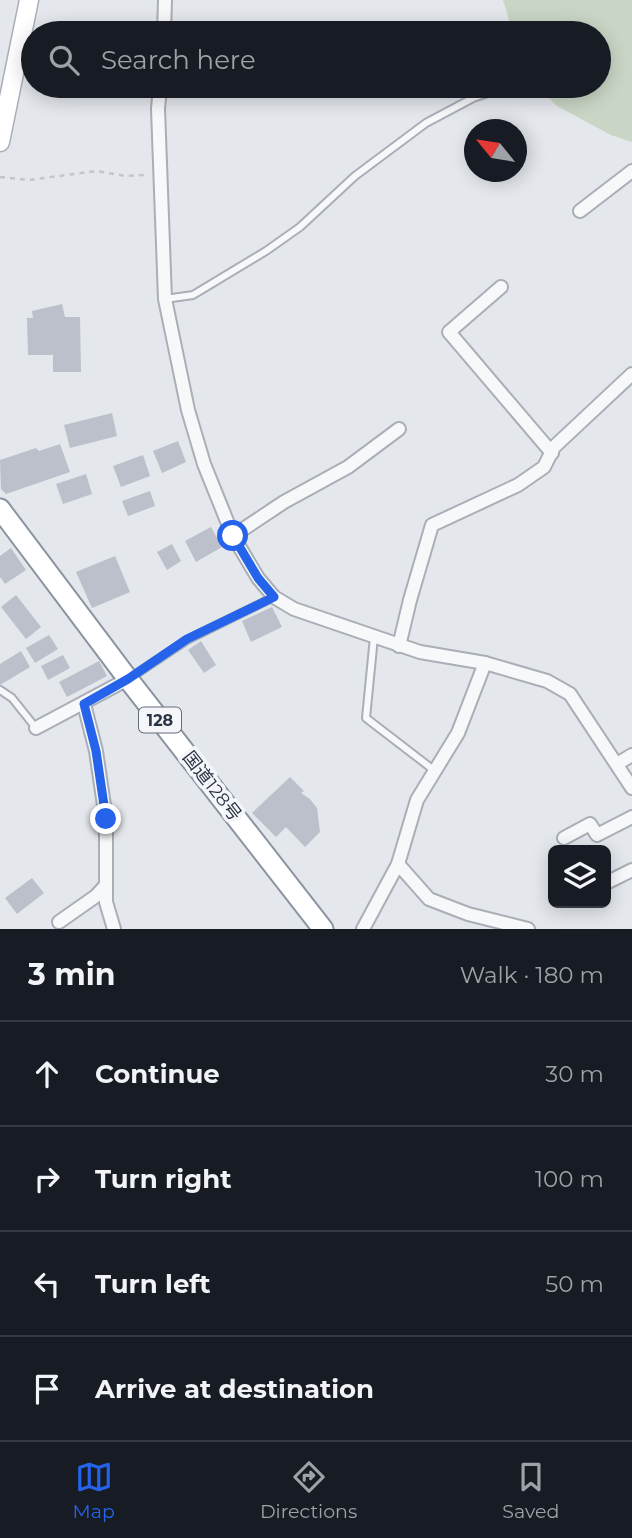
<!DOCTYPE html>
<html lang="en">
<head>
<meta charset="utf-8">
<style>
  body { margin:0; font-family:Montserrat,"Noto Sans JP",sans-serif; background:#242831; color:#f1f3f6 }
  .controls { position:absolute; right:21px; bottom:21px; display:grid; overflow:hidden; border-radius:10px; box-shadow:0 4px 18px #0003 }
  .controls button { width:63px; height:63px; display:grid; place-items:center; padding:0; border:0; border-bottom:2px solid #363941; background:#171b24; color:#f1f3f6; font:35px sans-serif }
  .compass { position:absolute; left:464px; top:119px; width:63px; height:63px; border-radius:50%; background:#171b24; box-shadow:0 4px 18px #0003; rotate:300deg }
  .stop { position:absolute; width:21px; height:21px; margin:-16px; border:5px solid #2563eb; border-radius:50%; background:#fff }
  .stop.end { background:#2563eb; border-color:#fff; box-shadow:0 2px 7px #0008 }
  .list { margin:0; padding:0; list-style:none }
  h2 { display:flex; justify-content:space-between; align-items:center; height:91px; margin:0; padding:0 28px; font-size:30px }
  h2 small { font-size:23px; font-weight:400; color:#9ea1a6 }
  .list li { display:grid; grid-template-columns:46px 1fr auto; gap:21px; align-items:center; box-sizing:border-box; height:105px; padding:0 28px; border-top:2px solid #363941 }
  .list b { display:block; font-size:26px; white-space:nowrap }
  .list em { font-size:23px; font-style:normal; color:#9ea1a6 }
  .icon { flex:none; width:38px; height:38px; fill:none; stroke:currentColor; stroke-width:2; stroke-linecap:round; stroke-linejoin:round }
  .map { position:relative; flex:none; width:632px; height:929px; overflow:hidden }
  .search { position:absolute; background:#171b24; box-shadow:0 4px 18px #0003; left:21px; right:21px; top:21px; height:77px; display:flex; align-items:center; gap:18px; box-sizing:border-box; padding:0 24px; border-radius:38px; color:#9ea1a6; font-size:26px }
  .sheet { height:511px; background:#171b24 }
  nav { display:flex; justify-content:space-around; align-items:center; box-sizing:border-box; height:98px; border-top:2px solid #363941; background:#171b24; font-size:19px; color:#9ea1a6 }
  nav a { display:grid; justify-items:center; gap:4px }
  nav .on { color:#2563eb }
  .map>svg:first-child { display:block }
</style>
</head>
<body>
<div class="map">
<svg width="632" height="929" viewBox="0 0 632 929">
  <rect width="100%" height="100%" fill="#e4e7ec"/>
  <path fill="#c9d6c5" d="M503,0H632V142L611,135L557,106L537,86H599V33H513Z"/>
  <g fill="#bbc0ca">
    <path d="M62,304L65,317H80L81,372H53V355H28L27,318H33L32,311Z"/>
    <path d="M112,413L117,436L70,448L64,425Z"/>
    <path d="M178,441L186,462L162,473L153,451Z"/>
    <path d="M60,444L70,472L6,494L1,489L0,460L36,448L39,451Z"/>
    <path d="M143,455L150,476L121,487L113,466Z"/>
    <path d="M86,474L92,494L63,504L56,484Z"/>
    <path d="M150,491L155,506L128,516L122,501Z"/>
    <path d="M211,527L222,547L196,562L185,541Z"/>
    <path d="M172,544L181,561L167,570L157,552Z"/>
    <path d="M11,548L26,570L5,584L0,577V556Z"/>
    <path d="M115,556L130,592L92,608L76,572Z"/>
    <path d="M16,595L41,627L26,639L1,607Z"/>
    <path d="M272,607L282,627L251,642L242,621Z"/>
    <path d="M49,635L58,649L35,663L26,648Z"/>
    <path d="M201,641L216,665L204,673L188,650Z"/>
    <path d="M21,651L30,667L0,685V664Z"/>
    <path d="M63,655L70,668L48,680L41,666Z"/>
    <path d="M99,661L107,676L67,697L59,682Z"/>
    <path d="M290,777L304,791L301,793L310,799L317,808L320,832L305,847L286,827L276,837L252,813Z"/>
    <path d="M32,878L44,893L17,914L5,898Z"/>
  </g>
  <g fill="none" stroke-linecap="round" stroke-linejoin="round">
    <defs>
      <g id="service">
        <path d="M165,299L193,295L266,251L300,227L355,176L426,123L473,98L509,86"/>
        <path d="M374,637L366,718L435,771"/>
        <path d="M130,678L187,640L274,597"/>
        <path d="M0,690L12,698L36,728"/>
      </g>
      <g id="minor">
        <path d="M164,33L165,0"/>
        <path d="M160,86L158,109L165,299L188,410L204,464L233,536L258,578L274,597L294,609L420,652L485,663L547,681L570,694L632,788"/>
        <path d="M580,211L632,171"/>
        <path d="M501,287L449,332L552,453"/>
        <path d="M233,536L284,502L348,467L399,429"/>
        <path d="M399,646L410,600L432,525L518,485L544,467L554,447L632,374"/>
        <path d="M84,704L96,751L106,819V902L114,929"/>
        <path d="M36,728L128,679"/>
        <path d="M617,764L632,755"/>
        <path d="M564,838L590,824L597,835L632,817"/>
        <path d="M398,864L429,899L468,914L528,929"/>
        <path d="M606,883L632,870"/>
        <path d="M59,922L96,896L106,885"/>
        <path d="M363,929L398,864L417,800L458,733L485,663"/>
      </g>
      <path id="secondary" d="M0,142L29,0"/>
      <path id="trunk" d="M0,509L128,679L323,929"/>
    </defs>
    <use href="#service" stroke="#a9aeb7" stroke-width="10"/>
    <use href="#minor" stroke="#a9aeb7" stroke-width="16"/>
    <use href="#secondary" stroke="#a9aeb7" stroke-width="21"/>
    <use href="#trunk" stroke="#8b94a3" stroke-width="23"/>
    <path stroke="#c2c5cb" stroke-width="2.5" stroke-dasharray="5 5" stroke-linecap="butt" d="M0,177L29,180L96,171L126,176L146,175"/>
    <use href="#service" stroke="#f7f8fa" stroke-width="6"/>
    <use href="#minor" stroke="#f7f8fa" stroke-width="12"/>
    <use href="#secondary" stroke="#fff" stroke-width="18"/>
    <use href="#trunk" stroke="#fff" stroke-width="19"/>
  </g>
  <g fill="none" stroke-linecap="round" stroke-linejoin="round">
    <path stroke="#2563eb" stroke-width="9" d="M106,819L96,751L84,704L128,679L187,639L274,597L258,578L233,536"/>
  </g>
  <g text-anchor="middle" stroke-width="7" stroke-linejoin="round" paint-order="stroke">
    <rect fill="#f4f6f9" stroke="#676e7b" stroke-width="2" x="139" y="707.5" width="42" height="25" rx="5"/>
    <g font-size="16" font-weight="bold" fill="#2b3445">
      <text x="160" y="726">128</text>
    </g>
    <g font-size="18" fill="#2b3445" stroke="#f4f6f9">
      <text transform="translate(212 786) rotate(52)" y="6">国道128号</text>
    </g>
  </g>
</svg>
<div class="controls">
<button><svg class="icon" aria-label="layers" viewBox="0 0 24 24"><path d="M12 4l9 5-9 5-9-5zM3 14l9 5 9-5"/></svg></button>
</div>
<svg class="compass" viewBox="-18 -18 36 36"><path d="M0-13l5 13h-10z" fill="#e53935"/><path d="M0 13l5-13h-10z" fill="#9ea1a6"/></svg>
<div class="stop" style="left:233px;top:536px"></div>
<div class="stop end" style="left:106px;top:819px"></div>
<div class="search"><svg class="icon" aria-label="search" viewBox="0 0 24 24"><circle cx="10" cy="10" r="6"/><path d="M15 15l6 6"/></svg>Search here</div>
</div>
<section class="sheet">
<h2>3 min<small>Walk · 180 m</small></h2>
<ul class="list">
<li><svg class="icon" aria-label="ahead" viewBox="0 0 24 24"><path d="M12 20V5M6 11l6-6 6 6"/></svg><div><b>Continue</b></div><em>30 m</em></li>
<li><svg class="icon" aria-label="right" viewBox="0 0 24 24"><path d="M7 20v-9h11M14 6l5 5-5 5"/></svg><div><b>Turn right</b></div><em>100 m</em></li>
<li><svg class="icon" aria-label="left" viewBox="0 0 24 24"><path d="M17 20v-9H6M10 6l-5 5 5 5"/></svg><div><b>Turn left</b></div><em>50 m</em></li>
<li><svg class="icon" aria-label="arrive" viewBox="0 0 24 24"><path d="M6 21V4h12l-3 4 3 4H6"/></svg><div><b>Arrive at destination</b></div></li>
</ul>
</section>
<nav>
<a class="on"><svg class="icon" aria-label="map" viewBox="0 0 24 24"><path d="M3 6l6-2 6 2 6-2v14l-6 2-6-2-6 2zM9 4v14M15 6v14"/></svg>Map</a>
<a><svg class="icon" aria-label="directions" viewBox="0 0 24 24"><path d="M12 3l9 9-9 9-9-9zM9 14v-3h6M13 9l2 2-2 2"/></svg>Directions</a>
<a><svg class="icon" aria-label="saved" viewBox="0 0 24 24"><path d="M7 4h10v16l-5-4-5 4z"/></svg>Saved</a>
</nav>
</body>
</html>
